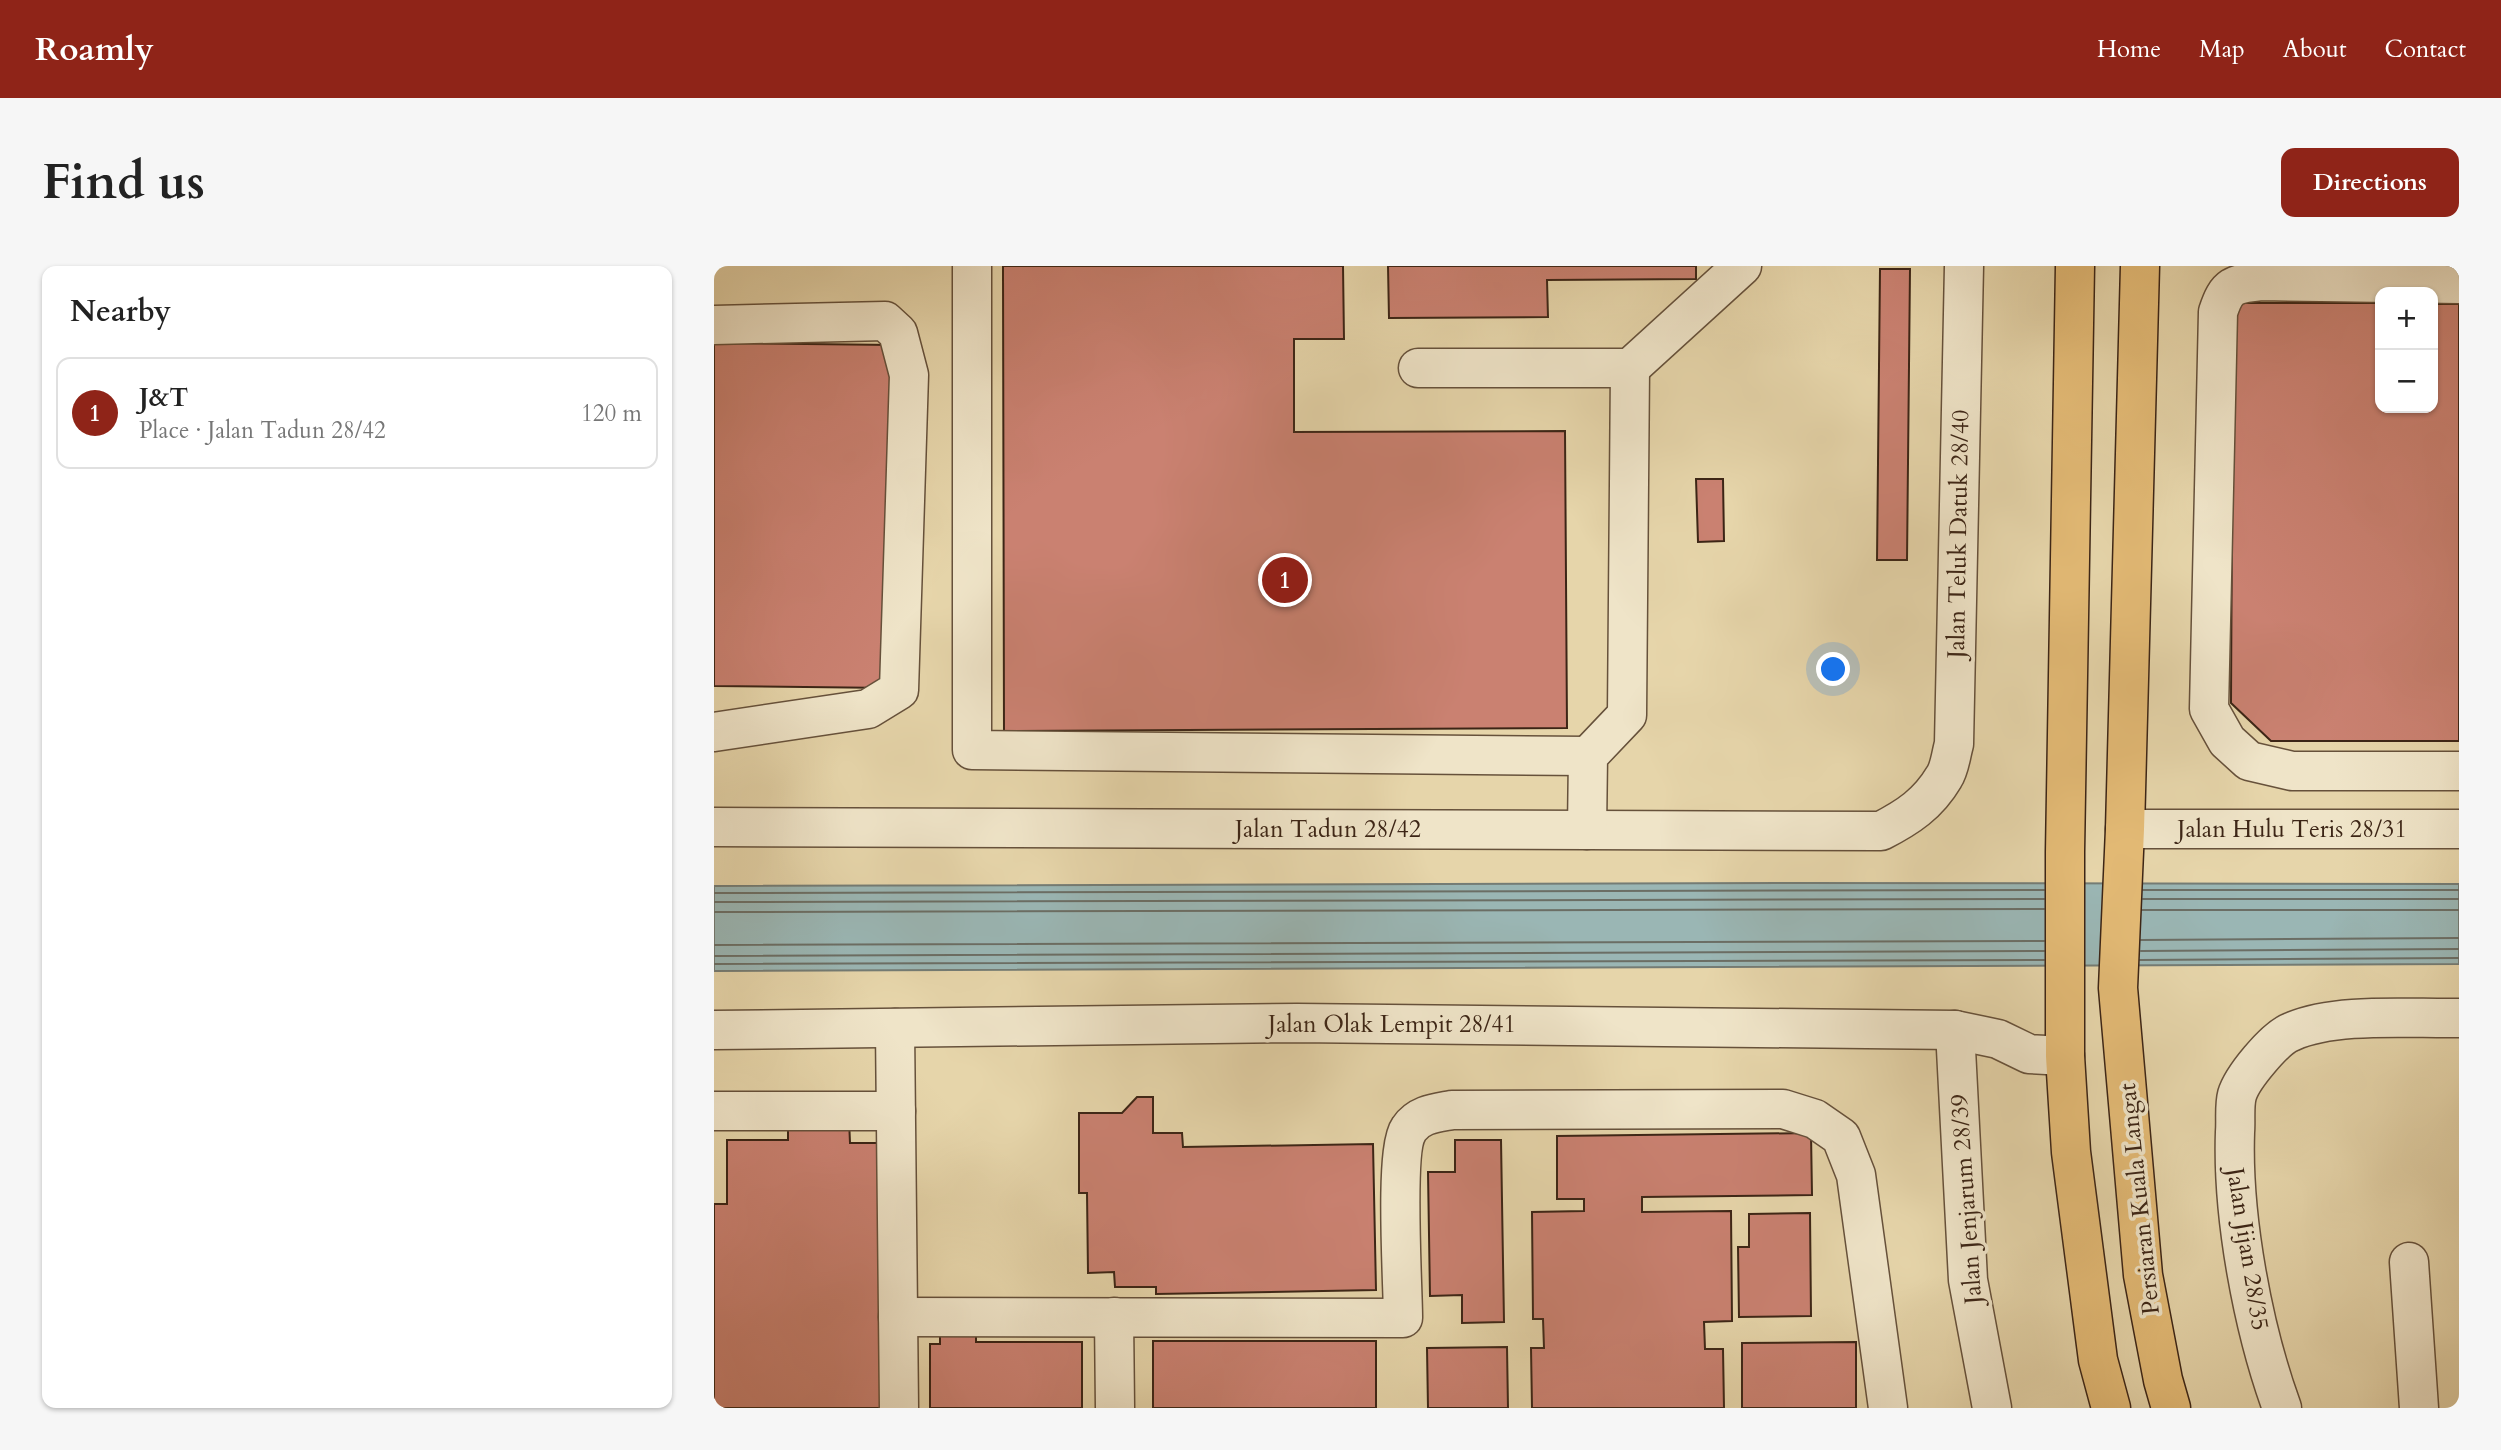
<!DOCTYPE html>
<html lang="en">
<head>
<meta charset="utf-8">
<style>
  body { margin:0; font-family:Cardo,serif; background:#f6f6f6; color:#222 }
  .controls { position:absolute; right:21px; top:21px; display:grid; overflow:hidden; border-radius:14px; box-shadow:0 2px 5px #0004 }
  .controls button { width:63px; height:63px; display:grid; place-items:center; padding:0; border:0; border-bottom:2px solid #e0e0e0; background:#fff; color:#222; font:35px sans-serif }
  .you { position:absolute; left:1120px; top:404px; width:24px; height:24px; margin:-18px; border:5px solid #fff; border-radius:50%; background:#1a73e8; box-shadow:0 0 0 10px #1a73e833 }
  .badge { display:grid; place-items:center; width:46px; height:46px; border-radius:50%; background:#8f2418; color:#fff; font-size:23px; font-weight:700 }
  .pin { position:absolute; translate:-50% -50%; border:4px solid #fff; box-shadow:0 2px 7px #0006 }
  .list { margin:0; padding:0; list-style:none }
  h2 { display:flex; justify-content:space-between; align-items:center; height:91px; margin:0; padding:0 28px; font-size:30px }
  h2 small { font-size:23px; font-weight:400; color:#767676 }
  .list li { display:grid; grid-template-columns:46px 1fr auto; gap:21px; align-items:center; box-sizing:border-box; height:112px; margin:0 14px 14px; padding:0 14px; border:2px solid #e0e0e0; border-radius:14px }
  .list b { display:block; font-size:26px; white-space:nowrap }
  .list p { margin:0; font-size:23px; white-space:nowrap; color:#767676 }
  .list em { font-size:23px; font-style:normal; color:#767676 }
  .map { position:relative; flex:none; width:1745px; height:1142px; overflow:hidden; border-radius:14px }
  header { display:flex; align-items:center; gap:42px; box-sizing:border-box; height:98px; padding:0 35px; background:#8f2418; color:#fff }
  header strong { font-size:33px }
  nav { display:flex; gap:38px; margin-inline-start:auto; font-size:24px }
  .intro { display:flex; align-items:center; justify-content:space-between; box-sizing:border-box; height:168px; padding:0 42px }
  h1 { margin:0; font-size:49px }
  .button { padding:18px 32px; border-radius:14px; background:#8f2418; color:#fff; font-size:24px; font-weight:700 }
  main { display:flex; gap:42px; padding:0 42px }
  aside { flex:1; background:#fff; border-radius:14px; box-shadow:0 2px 5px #0004 }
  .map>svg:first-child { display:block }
</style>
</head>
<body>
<header>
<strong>Roamly</strong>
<nav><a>Home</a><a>Map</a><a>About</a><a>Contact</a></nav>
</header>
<div class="intro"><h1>Find us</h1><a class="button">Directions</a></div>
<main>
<aside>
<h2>Nearby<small></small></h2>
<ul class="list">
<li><span class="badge">1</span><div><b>J&amp;T</b><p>Place · Jalan Tadun 28/42</p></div><em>120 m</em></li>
</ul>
</aside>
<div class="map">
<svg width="1745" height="1142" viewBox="0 0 1745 1142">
  <rect width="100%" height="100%" fill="#e6d5aa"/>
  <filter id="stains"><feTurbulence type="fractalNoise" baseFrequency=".00286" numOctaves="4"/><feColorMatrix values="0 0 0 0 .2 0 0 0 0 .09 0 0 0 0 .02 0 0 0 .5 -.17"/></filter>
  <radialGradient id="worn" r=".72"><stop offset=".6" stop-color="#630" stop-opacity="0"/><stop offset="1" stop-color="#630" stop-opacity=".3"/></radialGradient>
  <path fill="#9ab6b4" stroke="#747c75" stroke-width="2" d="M1081,617L1745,618V698L0,705V620Z"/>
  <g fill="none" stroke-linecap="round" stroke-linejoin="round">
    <g stroke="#6b6e65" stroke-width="2">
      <path d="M1429,624H1745"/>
      <path d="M0,627L1330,624"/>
      <path d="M1429,633H1745"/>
      <path d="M0,636L1330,633"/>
      <path d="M1428,644H1745"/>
      <path d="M0,646L1330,643"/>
      <path d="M1427,674L1745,672"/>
      <path d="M0,679L1330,675"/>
      <path d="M1427,685L1745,683"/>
      <path d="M0,690L1330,685"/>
      <path d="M1426,694L1745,692"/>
      <path d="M0,698L1330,694"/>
    </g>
  </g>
  <g fill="#ca8171" stroke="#3c2516" stroke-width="2">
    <path d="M289,0H629L630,73H580V166L851,165L853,462L290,465Z"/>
    <path d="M674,0H982V13L833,14L834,51L675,52Z"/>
    <path d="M1166,3H1196L1193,294H1163Z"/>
    <path d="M1519,37H1666V142H1719V38H1745V475H1557L1517,437Z"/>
    <path d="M0,77L180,79L176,422L0,420Z"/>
    <path d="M982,213H1009L1010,275L984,276Z"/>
    <path d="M423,831H439V867H468L469,881L659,878L662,1024L442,1028V1021H401L400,1006L374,1007L373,927H365V847H408Z"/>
    <path d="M135,853L136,877H168L169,1142H0V938H13V874H74V854Z"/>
    <path d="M1097,867L1098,929L928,931V946L1017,945L1018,1055L990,1056L991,1083H1009L1010,1142H818L817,1082H830L829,1053H819L818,946L870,945V933H843V870Z"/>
    <path d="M741,874H787L790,1056L748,1057V1029L716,1030L714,906H741Z"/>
    <path d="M1096,947L1097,1050L1025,1051L1024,981H1035V948Z"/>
    <path d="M226,1061H262V1076H368V1142H216V1078H226Z"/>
    <rect x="439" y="1075" width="223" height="67"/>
    <path d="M1142,1076V1142H1028V1077Z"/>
    <path d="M793,1081L794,1142H714L713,1082Z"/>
  </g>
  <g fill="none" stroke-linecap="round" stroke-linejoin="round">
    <defs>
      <g id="minor">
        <path d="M258,0V484L874,490"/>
        <path d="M1745,18L1547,15C1519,18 1513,19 1504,46L1495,443L1513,475L1535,495L1578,505H1745"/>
        <path d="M0,59L171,55L184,67L195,109L185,424L154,443L0,466"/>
        <path d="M704,102H916L1028,0"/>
        <path d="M0,561L1167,565C1194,551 1214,538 1230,511C1236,502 1237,488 1240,478L1250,0"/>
        <path d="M1411,563H1745"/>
        <path d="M873,564L874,490L913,449L916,102"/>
        <path d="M181,762L185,1142"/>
        <path d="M0,764L583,757L1241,764L1284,773L1315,788L1351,790"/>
        <path d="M1241,764L1254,1014L1278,1142"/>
        <path d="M0,845H182"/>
        <path d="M1695,996L1705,1142"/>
        <path d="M184,1051L689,1052C689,1019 680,884 695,863C705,848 722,847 738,844L1069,843L1101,853L1127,871L1142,909L1174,1142"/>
        <path d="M400,1051L401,1142"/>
        <path d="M1568,1142C1539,1063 1518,951 1521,866C1522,855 1520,840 1523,829C1528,812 1560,773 1577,766C1621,746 1696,753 1745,752"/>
      </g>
      <g id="major">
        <path d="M1361,0L1351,586V790L1357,886L1384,1094L1397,1142"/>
        <path d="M1426,0L1411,563L1404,722L1429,1009L1449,1114L1457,1142"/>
      </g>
    </defs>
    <use href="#minor" stroke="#66513b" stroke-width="41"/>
    <use href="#major" stroke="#3c2516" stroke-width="41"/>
    <use href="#minor" stroke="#efe4c8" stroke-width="38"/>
    <use href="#major" stroke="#e3ba75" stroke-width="38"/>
  </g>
  <g text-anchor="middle" stroke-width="7" stroke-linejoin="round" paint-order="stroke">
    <g font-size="24" fill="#3c2516" stroke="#efe4c8">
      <text transform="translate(1244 268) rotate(-89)" y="8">Jalan Teluk Datuk 28/40</text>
      <text x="614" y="571">Jalan Tadun 28/42</text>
      <text x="1578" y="571">Jalan Hulu Teris 28/31</text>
      <text x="678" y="766">Jalan Olak Lempit 28/41</text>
      <text transform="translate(1252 933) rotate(-94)" y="8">Jalan Jenjarum 28/39</text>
      <text transform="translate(1425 933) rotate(-96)" y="8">Persiaran Kuala Langat</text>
      <text transform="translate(1534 983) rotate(81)" y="8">Jalan Jijan 28/35</text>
    </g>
  </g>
  <rect width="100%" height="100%" filter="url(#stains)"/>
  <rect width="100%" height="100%" fill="url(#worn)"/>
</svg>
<div class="controls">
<button>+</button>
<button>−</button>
</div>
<div class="you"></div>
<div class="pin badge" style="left:571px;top:314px">1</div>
</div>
</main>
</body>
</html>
